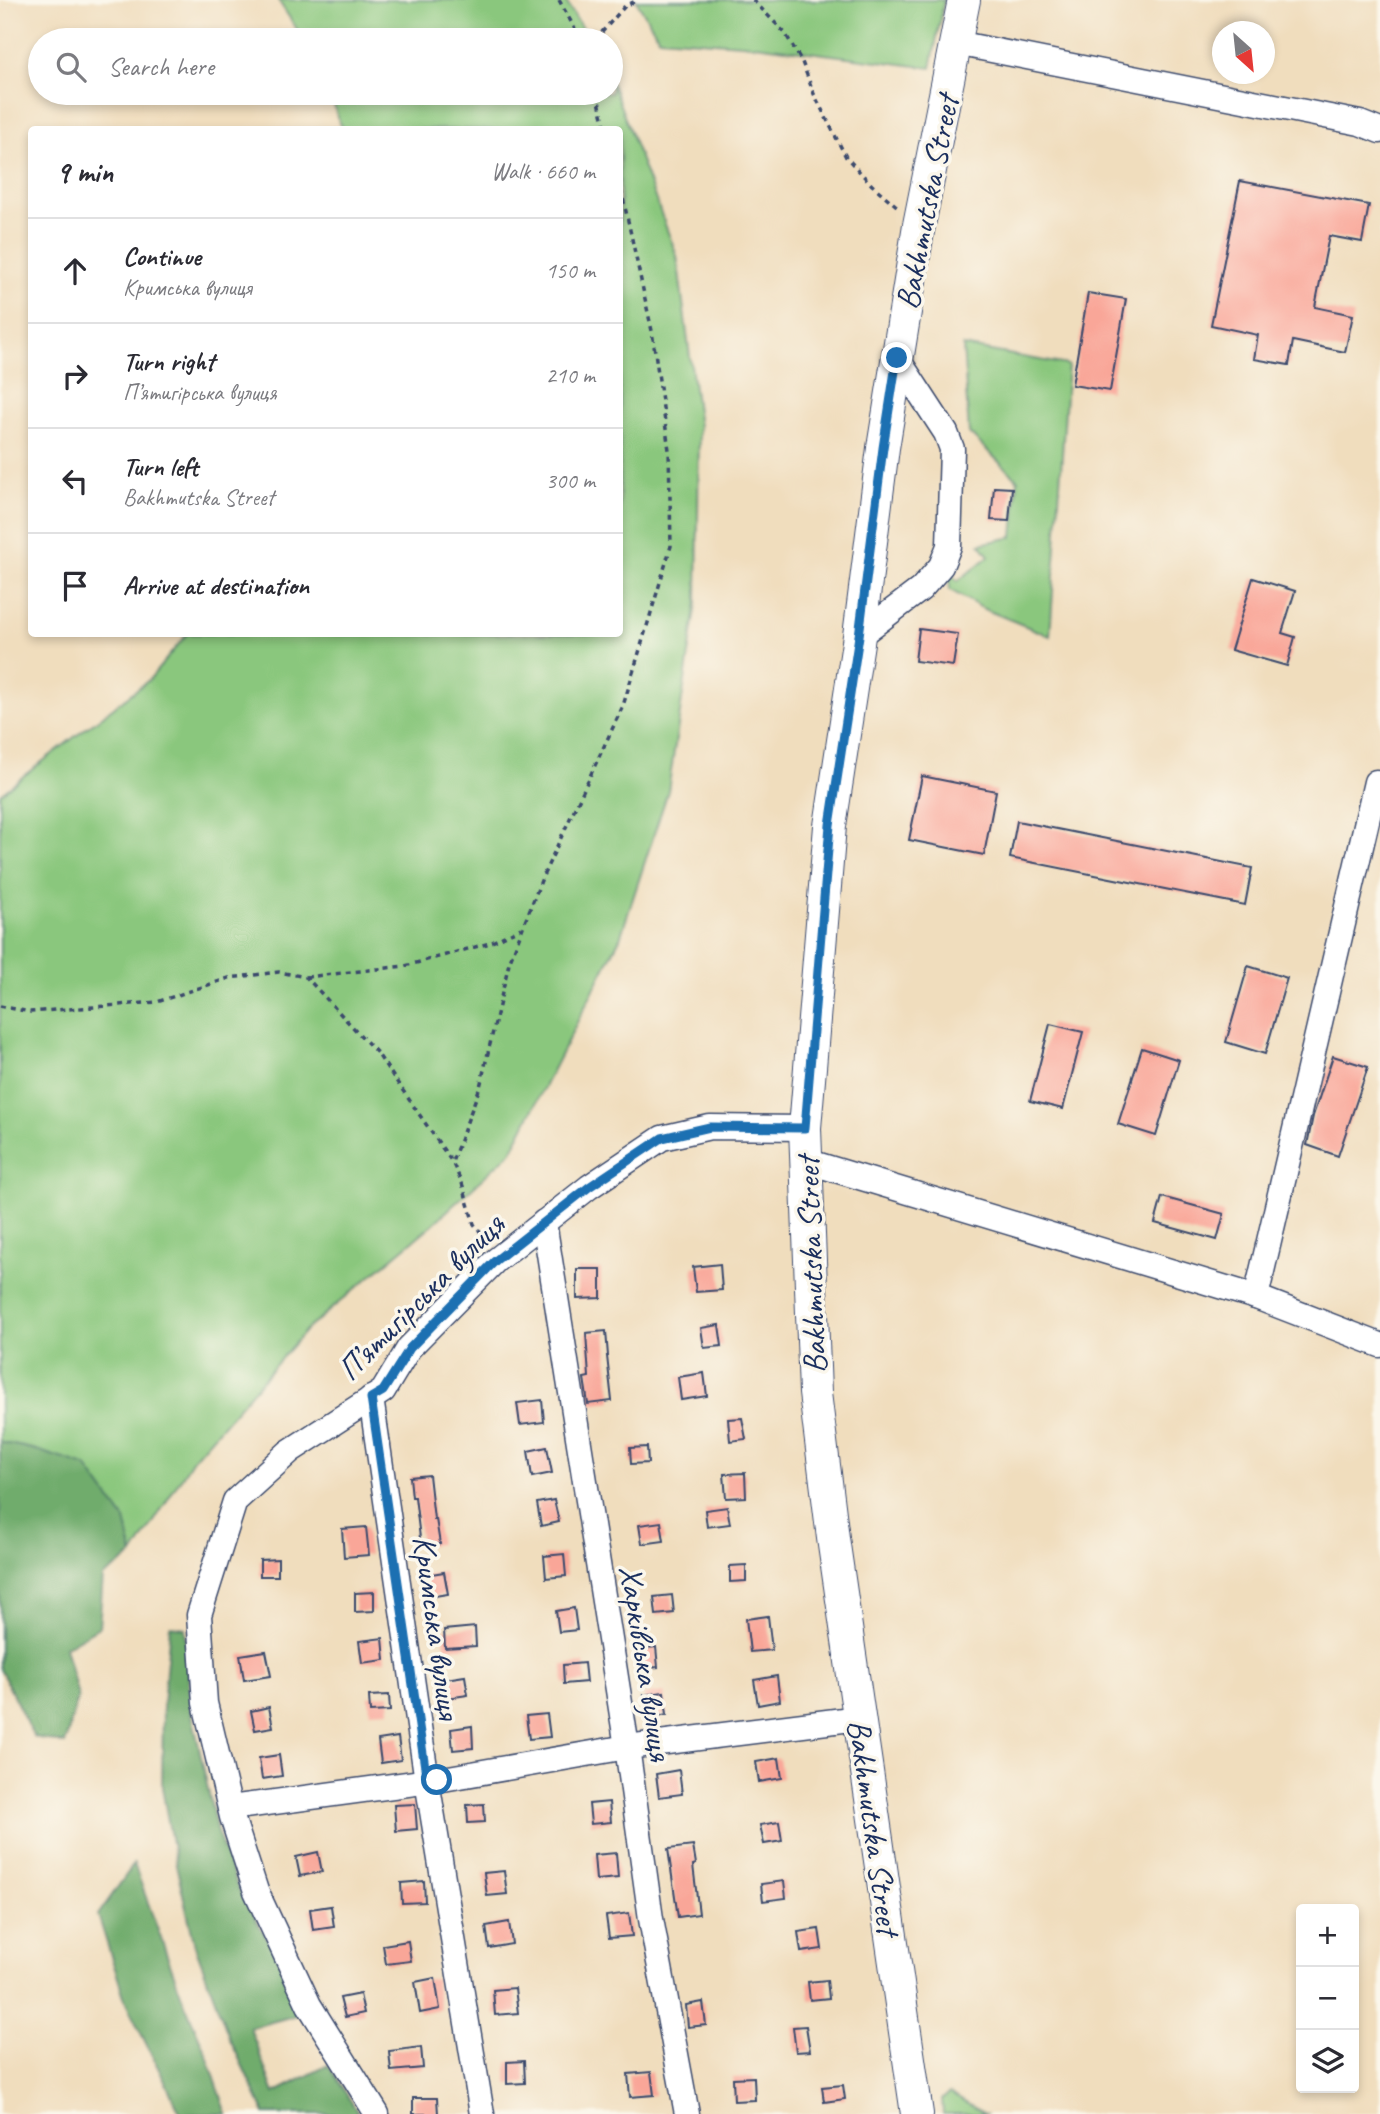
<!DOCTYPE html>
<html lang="en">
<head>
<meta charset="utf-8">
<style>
  body { margin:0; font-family:Caveat,sans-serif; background:#f7f7f7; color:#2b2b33 }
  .controls { position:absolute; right:21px; bottom:21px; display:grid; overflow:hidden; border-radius:7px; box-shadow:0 4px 10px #0003 }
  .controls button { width:63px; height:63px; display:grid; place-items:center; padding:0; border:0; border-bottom:2px solid #e1e1e2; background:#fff; color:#2b2b33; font:35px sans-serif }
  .compass { position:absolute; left:1212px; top:21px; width:63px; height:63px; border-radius:50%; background:#fff; box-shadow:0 4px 10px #0003; rotate:153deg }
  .stop { position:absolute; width:21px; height:21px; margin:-16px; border:5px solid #1f6fb2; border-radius:50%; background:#fff }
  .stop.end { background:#1f6fb2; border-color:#fff; box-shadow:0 2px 7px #0008 }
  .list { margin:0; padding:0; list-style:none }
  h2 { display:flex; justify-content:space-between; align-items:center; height:91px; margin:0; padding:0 28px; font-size:30px }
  h2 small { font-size:23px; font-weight:400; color:#7c7c81 }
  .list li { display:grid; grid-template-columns:46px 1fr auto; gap:21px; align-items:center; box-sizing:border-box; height:105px; padding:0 28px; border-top:2px solid #e1e1e2 }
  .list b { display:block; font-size:26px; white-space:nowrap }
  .list p { margin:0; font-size:23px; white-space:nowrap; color:#7c7c81 }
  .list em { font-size:23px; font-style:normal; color:#7c7c81 }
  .icon { flex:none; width:38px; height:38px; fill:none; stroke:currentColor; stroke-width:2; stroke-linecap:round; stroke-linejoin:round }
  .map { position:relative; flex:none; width:1380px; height:2114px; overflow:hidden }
  .search { position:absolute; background:#fff; box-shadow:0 4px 10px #0003; left:28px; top:28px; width:595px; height:77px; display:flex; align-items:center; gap:18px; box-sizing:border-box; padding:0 24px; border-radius:38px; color:#7c7c81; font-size:26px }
  .panel { position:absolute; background:#fff; box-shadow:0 4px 10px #0003; left:28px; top:126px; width:595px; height:511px; border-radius:7px }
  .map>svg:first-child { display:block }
</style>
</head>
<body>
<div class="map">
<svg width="1380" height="2114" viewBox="0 0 1380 2114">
  <rect width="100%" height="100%" fill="#fbf7ec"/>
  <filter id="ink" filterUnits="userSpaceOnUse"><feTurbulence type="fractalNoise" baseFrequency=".0143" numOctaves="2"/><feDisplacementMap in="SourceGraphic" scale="14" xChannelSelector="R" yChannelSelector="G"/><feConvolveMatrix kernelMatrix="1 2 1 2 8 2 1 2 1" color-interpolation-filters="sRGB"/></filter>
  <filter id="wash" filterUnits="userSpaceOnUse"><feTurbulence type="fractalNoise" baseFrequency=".00686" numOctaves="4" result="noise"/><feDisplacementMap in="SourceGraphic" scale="28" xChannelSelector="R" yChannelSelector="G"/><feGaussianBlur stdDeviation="1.57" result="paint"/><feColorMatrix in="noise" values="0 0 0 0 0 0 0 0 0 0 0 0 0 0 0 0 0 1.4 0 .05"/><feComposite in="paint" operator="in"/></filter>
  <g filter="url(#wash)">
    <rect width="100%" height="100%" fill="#f0ddbd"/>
    <g fill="#8ac77d" stroke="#527b6e" stroke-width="2">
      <path d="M278,0H565L589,40H304Z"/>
      <path d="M636,0H944L931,68L755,45L659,38Z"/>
      <path d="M611,81L677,256L699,427L697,602L668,791L620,938L511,1152L432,1225L306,1330L193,1459L133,1555L125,1520L86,1467L36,1450L0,1442V794L149,680L187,634H620V130L342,129L330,93H611Z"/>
      <path d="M963,346L1068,365L1050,636L984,609L950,590L949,573L958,581L989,556L980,544L1013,537L1018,480L969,433Z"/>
      <path d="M949,2093L980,2111L985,2114H943L942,2100Z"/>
    </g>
    <g fill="#6fac6c" stroke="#456e65" stroke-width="2">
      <path d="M0,1442L36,1450L86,1466L125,1520L133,1555L103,1577L99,1627L65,1647L78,1696L65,1744L34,1737L0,1669Z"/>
      <path d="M170,1626L185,1628L191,1709L217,1832L238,1888L277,1956L297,2015L250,2028L274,2093L328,2065L359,2114H265L229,2037L195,1946L175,1860L162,1788L163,1704Z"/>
      <path d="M134,1864L184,2002L207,2055L227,2114H181L126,2003L98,1915Z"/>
    </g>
    <g id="blocks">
      <g fill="#f9a698">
        <path d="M1240,181L1369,205L1362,242L1329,236L1315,307L1353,315L1345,352L1293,341L1289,365L1254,359L1258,335L1211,325Z"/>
        <path d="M1088,293L1126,299L1110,391L1072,385Z"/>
        <path d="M994,487L1012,488L1009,521L991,520Z"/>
        <path d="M1253,578L1295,591L1282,633L1295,637L1287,666L1231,650Z"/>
        <path d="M919,629L958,634L953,666L915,661Z"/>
        <path d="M922,776L996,791L984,855L909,840Z"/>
        <path d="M1017,821L1252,868L1245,905L1010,858Z"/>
        <path d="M1248,966L1287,978L1265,1054L1226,1042Z"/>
        <path d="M1050,1024L1083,1032L1063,1109L1030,1101Z"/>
        <path d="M1142,1048L1179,1060L1156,1136L1118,1124Z"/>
        <path d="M1333,1056L1368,1067L1338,1156L1307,1145L1313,1116Z"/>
        <path d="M1162,1197L1224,1214L1217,1240L1155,1223Z"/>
        <path d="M720,1264L722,1290L696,1292L693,1267Z"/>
        <path d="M577,1269H601V1298L577,1299Z"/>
        <path d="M719,1325L722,1346L704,1348L701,1328Z"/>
        <path d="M606,1331L608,1356H607L612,1401L588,1404L584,1378L589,1377L586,1333Z"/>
        <path d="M704,1373L707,1396L681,1400L678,1377Z"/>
        <path d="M542,1400L544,1422L520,1425L517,1403Z"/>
        <path d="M742,1418L746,1439L730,1441L728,1419Z"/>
        <path d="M547,1447L552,1473L532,1477L528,1451Z"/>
        <path d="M647,1447L648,1463L631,1464L630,1448Z"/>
        <path d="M745,1473L746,1497L726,1498L724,1474Z"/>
        <path d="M429,1475L434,1519H436L440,1544L421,1546L415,1497H412L410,1477Z"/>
        <path d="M554,1500L559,1522L541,1526L537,1503Z"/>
        <path d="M727,1507L730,1524L707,1527L705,1510Z"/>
        <path d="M661,1522L664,1541L642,1544L639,1525Z"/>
        <path d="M366,1527L369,1555L344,1557L342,1529Z"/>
        <path d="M564,1554L566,1576L546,1578L544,1556Z"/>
        <path d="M278,1559V1576H260V1560Z"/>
        <path d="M746,1565V1581L730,1582V1566Z"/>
        <path d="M444,1572L448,1594L428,1597L425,1575Z"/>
        <path d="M374,1592V1611L355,1612V1593Z"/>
        <path d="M672,1595L674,1613L656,1615L654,1597Z"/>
        <path d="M574,1608L577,1630L559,1632L556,1611Z"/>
        <path d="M768,1616L772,1650L750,1652L746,1619Z"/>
        <path d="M475,1627L476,1646L445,1648L444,1630Z"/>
        <path d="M383,1638L385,1660L362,1663L359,1641Z"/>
        <path d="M656,1647L658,1667L639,1669L636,1649Z"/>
        <path d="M266,1651L271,1676L244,1680L240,1655Z"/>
        <path d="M584,1663L586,1682L564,1684L563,1665Z"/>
        <path d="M465,1676L468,1695L447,1698L445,1679Z"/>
        <path d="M777,1676L780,1701L758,1705L754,1680Z"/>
        <path d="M664,1692L667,1714L648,1718L644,1695Z"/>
        <path d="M389,1695L390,1711L370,1712L369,1696Z"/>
        <path d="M269,1707L273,1727L255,1730L251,1711Z"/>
        <path d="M547,1714L550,1737L529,1739L526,1716Z"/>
        <path d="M472,1726L473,1748L453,1750L451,1729Z"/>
        <path d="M398,1737L401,1760L381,1763L378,1740Z"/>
        <path d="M279,1755L282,1776L262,1779L259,1758Z"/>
        <path d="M779,1758L782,1778L759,1782L756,1762Z"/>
        <path d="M679,1770L682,1794L659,1797L656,1774Z"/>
        <path d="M609,1802L611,1822L591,1824L589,1804Z"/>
        <path d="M415,1804L417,1829L396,1831L394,1805Z"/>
        <path d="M484,1804L485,1822L468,1823L467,1805Z"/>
        <path d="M779,1822L782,1841L764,1844L760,1825Z"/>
        <path d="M693,1846L696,1864L693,1865L699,1914L678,1917L668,1849Z"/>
        <path d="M318,1852L322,1872L300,1876L296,1857Z"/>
        <path d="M616,1853L618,1878L596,1880L594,1855Z"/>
        <path d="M504,1871L507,1894L487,1896L484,1873Z"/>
        <path d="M424,1881L425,1902L402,1903L401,1883Z"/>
        <path d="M784,1881L786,1898L763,1901L761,1884Z"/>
        <path d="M331,1906L334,1927L313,1930L310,1909Z"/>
        <path d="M629,1913L632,1936L609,1938L606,1916Z"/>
        <path d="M509,1922L512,1944L489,1948L486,1926Z"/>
        <path d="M819,1929L822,1949L801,1952L798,1932Z"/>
        <path d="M408,1941L411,1961L386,1964L383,1945Z"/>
        <path d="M435,1978L440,2009L420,2013L415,1982Z"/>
        <path d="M827,1980L829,1998L810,2000L808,1982Z"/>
        <path d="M515,1988L518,2013L495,2015L493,1990Z"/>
        <path d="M360,1994L364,2013L345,2017L340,1998Z"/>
        <path d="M703,2002L706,2025L688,2027L686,2005Z"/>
        <path d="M806,2026L810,2051L796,2052L793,2027Z"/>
        <path d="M421,2047L423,2068L391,2071L389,2051Z"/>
        <path d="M524,2061L525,2083L507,2084V2062Z"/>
        <path d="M651,2072L654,2095L630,2097L628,2074Z"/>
        <path d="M754,2077L755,2100L734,2101L733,2078Z"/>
        <path d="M843,2085L845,2099L824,2102L822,2087Z"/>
        <path d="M413,2098H437L438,2114H413Z"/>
      </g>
    </g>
  </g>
  <g filter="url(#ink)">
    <use href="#blocks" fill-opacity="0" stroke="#3b496c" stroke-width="2"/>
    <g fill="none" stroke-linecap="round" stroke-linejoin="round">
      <defs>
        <g id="minor">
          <path d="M956,43L1360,123L1380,131"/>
          <path d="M859,636L921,589L941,566L949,546L952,449L946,433L897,358"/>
          <path d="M806,1161L1256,1297L1380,1345"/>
          <path d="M544,1222L627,1747L651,1919L687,2114"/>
          <path d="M1256,1297L1376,782"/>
          <path d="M371,1398L427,1781L482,2114"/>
          <path d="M230,1808L437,1780L627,1747L859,1718"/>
          <path d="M377,2114L309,2005L256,1891L232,1817L205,1703L199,1615L235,1501L290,1451L383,1391L409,1348L495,1261L589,1187L662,1138L710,1127L805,1128"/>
        </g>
        <path id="major" d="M917,2114L833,1538L815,1393L805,1128L830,826L859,636L883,448L919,225L964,0"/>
      </defs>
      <use href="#minor" stroke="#3b496c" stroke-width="27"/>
      <use href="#major" stroke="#3b496c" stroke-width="34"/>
      <g stroke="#3b496c" stroke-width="3.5" stroke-dasharray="5 5" stroke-linecap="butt">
        <path d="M559,0L581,40"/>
        <path d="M753,0L785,33L802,62L814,94L846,157L872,185L899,208"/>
        <path d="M595,40L625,6L638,0"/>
        <path d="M597,93L606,130"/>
        <path d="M306,977L405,966L490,943L521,928"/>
        <path d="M0,1006L30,1012L157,1002L229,978L279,972L306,977L377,1053L452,1162"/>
        <path d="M488,1241L474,1224L462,1183L452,1162L480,1087L509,963L542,878L623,706L671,546L669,450L652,331L620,184"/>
      </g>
      <use href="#minor" stroke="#fff" stroke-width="24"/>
      <use href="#major" stroke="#fff" stroke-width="32"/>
    </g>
  </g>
  <g fill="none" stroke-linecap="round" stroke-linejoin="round" filter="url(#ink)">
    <path stroke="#1f6fb2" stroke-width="9" d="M437,1780L427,1781L371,1398L383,1391L410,1348L495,1261L589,1187L662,1138L710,1127L805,1128L830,825L859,636L883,448L897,358"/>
  </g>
  <g text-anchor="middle" stroke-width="7" stroke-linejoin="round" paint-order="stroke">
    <g font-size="33" fill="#1b2f5e" stroke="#fbf7ec">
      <text transform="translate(926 202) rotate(-79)" y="12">Bakhmutska Street</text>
      <text transform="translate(810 1265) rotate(-92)" y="12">Bakhmutska Street</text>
      <text transform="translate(420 1296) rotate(-45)" y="12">П’ятигірська вулиця</text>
      <text transform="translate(438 1627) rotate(82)" y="12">Кримська вулиця</text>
      <text transform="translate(647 1663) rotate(81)" y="12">Харківська вулиця</text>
      <text transform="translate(875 1827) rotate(82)" y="12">Bakhmutska Street</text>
    </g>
  </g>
</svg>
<div class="controls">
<button>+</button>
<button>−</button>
<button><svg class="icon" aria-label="layers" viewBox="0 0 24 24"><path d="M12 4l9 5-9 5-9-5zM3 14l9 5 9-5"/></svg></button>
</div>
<svg class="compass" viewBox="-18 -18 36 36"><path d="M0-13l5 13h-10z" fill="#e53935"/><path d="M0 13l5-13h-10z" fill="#7c7c81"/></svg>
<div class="stop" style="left:437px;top:1780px"></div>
<div class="stop end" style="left:897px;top:358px"></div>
<div class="search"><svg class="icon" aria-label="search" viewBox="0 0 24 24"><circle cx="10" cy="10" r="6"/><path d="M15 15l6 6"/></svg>Search here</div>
<section class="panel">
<h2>9 min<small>Walk · 660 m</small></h2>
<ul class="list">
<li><svg class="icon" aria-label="ahead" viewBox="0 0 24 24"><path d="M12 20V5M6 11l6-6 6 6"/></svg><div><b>Continue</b><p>Кримська вулиця</p></div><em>150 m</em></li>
<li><svg class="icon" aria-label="right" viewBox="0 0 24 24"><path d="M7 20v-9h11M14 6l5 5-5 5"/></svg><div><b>Turn right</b><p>П’ятигірська вулиця</p></div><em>210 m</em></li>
<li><svg class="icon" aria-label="left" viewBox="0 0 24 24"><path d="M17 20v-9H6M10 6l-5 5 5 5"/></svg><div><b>Turn left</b><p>Bakhmutska Street</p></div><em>300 m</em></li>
<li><svg class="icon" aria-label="arrive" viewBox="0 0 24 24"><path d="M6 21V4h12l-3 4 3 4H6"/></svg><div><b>Arrive at destination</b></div></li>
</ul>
</section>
</div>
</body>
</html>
